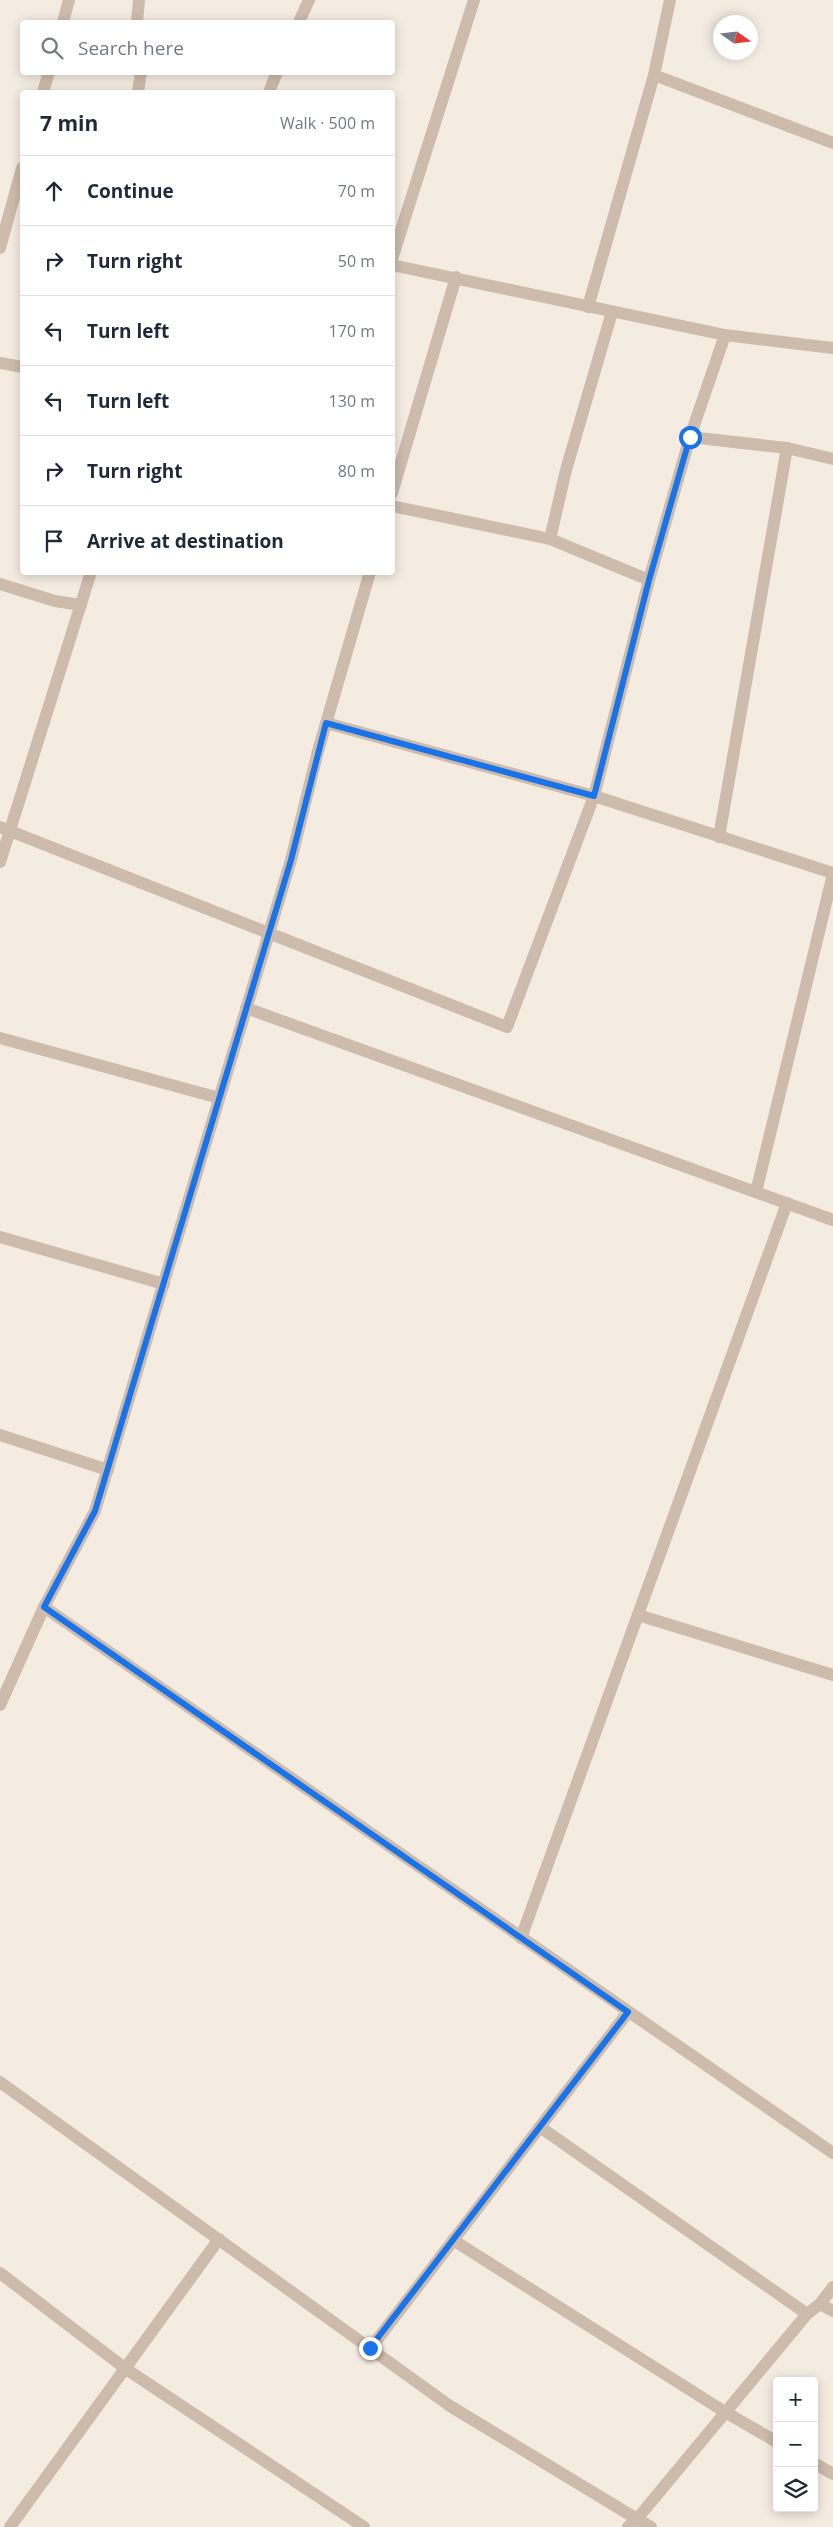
<!DOCTYPE html>
<html lang="en">
<head>
<meta charset="utf-8">
<style>
  body { margin:0; font-family:"Open Sans",sans-serif; background:#f2f2f3; color:#1f2937 }
  .controls { position:absolute; right:15px; bottom:15px; display:grid; overflow:hidden; border-radius:5px; box-shadow:0 2px 12px #0003 }
  .controls button { width:45px; height:45px; display:grid; place-items:center; padding:0; border:0; border-bottom:1px solid #e0e1e3; background:#fff; color:#1f2937; font:25px sans-serif }
  .compass { position:absolute; left:713px; top:15px; width:45px; height:45px; border-radius:50%; background:#fff; box-shadow:0 2px 12px #0003; rotate:104deg }
  .stop { position:absolute; width:15px; height:15px; margin:-11px; border:4px solid #1a73e8; border-radius:50%; background:#fff }
  .stop.end { background:#1a73e8; border-color:#fff; box-shadow:0 1px 5px #0008 }
  .list { margin:0; padding:0; list-style:none }
  h2 { display:flex; justify-content:space-between; align-items:center; height:65px; margin:0; padding:0 20px; font-size:21px }
  h2 small { font-size:16px; font-weight:400; color:#747a83 }
  .list li { display:grid; grid-template-columns:32px 1fr auto; gap:15px; align-items:center; box-sizing:border-box; height:70px; padding:0 20px; border-top:1px solid #e0e1e3 }
  .list b { display:block; font-size:19px; white-space:nowrap }
  .list em { font-size:16px; font-style:normal; color:#747a83 }
  .icon { flex:none; width:28px; height:28px; fill:none; stroke:currentColor; stroke-width:2; stroke-linecap:round; stroke-linejoin:round }
  .map { position:relative; flex:none; width:833px; height:2527px; overflow:hidden }
  .search { position:absolute; background:#fff; box-shadow:0 2px 12px #0003; left:20px; top:20px; width:375px; height:55px; display:flex; align-items:center; gap:12px; box-sizing:border-box; padding:0 18px; border-radius:5px; color:#747a83; font-size:19px }
  .panel { position:absolute; background:#fff; box-shadow:0 2px 12px #0003; left:20px; top:90px; width:375px; height:485px; border-radius:5px }
  .map>svg:first-child { display:block }
</style>
</head>
<body>
<div class="map">
<svg width="833" height="2527" viewBox="0 0 833 2527">
  <rect width="100%" height="100%" fill="#f4ebe1"/>
  <g fill="none" stroke-linecap="round" stroke-linejoin="round">
    <g stroke="#cdbbac" stroke-width="12">
      <path d="M670,0L654,75L833,143"/>
      <path d="M63,22L69,0"/>
      <path d="M137,22L139,0"/>
      <path d="M299,22L309,0"/>
      <path d="M43,92L49,72"/>
      <path d="M138,92L141,72"/>
      <path d="M269,92L277,72"/>
      <path d="M0,248L22,168"/>
      <path d="M392,259L474,0"/>
      <path d="M392,265L725,335L833,348"/>
      <path d="M588,307L654,75"/>
      <path d="M0,363L22,367"/>
      <path d="M690,437L787,448L833,459"/>
      <path d="M392,493L456,277"/>
      <path d="M392,506L550,539L649,580"/>
      <path d="M550,539L566,470L612,312"/>
      <path d="M0,584L55,601L81,605"/>
      <path d="M326,723L594,796L833,873"/>
      <path d="M0,827L507,1027L594,796L649,580L690,437L725,335"/>
      <path d="M719,837L787,448"/>
      <path d="M0,862L91,572"/>
      <path d="M246,1008L833,1220"/>
      <path d="M0,1038L219,1098"/>
      <path d="M756,1192L833,874"/>
      <path d="M0,1237L164,1284"/>
      <path d="M0,1435L108,1470"/>
      <path d="M44,1607L833,2153"/>
      <path d="M638,1615L833,1675"/>
      <path d="M0,1705L44,1607L95,1511L291,860L318,751L370,572"/>
      <path d="M521,1938L787,1203"/>
      <path d="M0,2082L450,2406L637,2519L807,2314L820,2304L833,2287"/>
      <path d="M540,2127L807,2314"/>
      <path d="M453,2240L725,2412L777,2442"/>
      <path d="M0,2273L126,2369L364,2527"/>
      <path d="M820,2304L833,2311"/>
      <path d="M370,2349L628,2012"/>
      <path d="M814,2463L833,2474"/>
      <path d="M10,2527L219,2239"/>
      <path d="M628,2527L637,2519L651,2527"/>
    </g>
  </g>
  <g fill="none" stroke-linecap="round" stroke-linejoin="round">
    <path stroke="#1a73e8" stroke-width="6" d="M370,2348L628,2012L44,1607L95,1511L291,860L326,723L594,796L649,580L690,437"/>
  </g>
</svg>
<div class="controls">
<button>+</button>
<button>−</button>
<button><svg class="icon" aria-label="layers" viewBox="0 0 24 24"><path d="M12 4l9 5-9 5-9-5zM3 14l9 5 9-5"/></svg></button>
</div>
<svg class="compass" viewBox="-18 -18 36 36"><path d="M0-13l5 13h-10z" fill="#e53935"/><path d="M0 13l5-13h-10z" fill="#747a83"/></svg>
<div class="stop" style="left:690px;top:437px"></div>
<div class="stop end" style="left:370px;top:2348px"></div>
<div class="search"><svg class="icon" aria-label="search" viewBox="0 0 24 24"><circle cx="10" cy="10" r="6"/><path d="M15 15l6 6"/></svg>Search here</div>
<section class="panel">
<h2>7 min<small>Walk · 500 m</small></h2>
<ul class="list">
<li><svg class="icon" aria-label="ahead" viewBox="0 0 24 24"><path d="M12 20V5M6 11l6-6 6 6"/></svg><div><b>Continue</b></div><em>70 m</em></li>
<li><svg class="icon" aria-label="right" viewBox="0 0 24 24"><path d="M7 20v-9h11M14 6l5 5-5 5"/></svg><div><b>Turn right</b></div><em>50 m</em></li>
<li><svg class="icon" aria-label="left" viewBox="0 0 24 24"><path d="M17 20v-9H6M10 6l-5 5 5 5"/></svg><div><b>Turn left</b></div><em>170 m</em></li>
<li><svg class="icon" aria-label="left" viewBox="0 0 24 24"><path d="M17 20v-9H6M10 6l-5 5 5 5"/></svg><div><b>Turn left</b></div><em>130 m</em></li>
<li><svg class="icon" aria-label="right" viewBox="0 0 24 24"><path d="M7 20v-9h11M14 6l5 5-5 5"/></svg><div><b>Turn right</b></div><em>80 m</em></li>
<li><svg class="icon" aria-label="arrive" viewBox="0 0 24 24"><path d="M6 21V4h12l-3 4 3 4H6"/></svg><div><b>Arrive at destination</b></div></li>
</ul>
</section>
</div>
</body>
</html>
